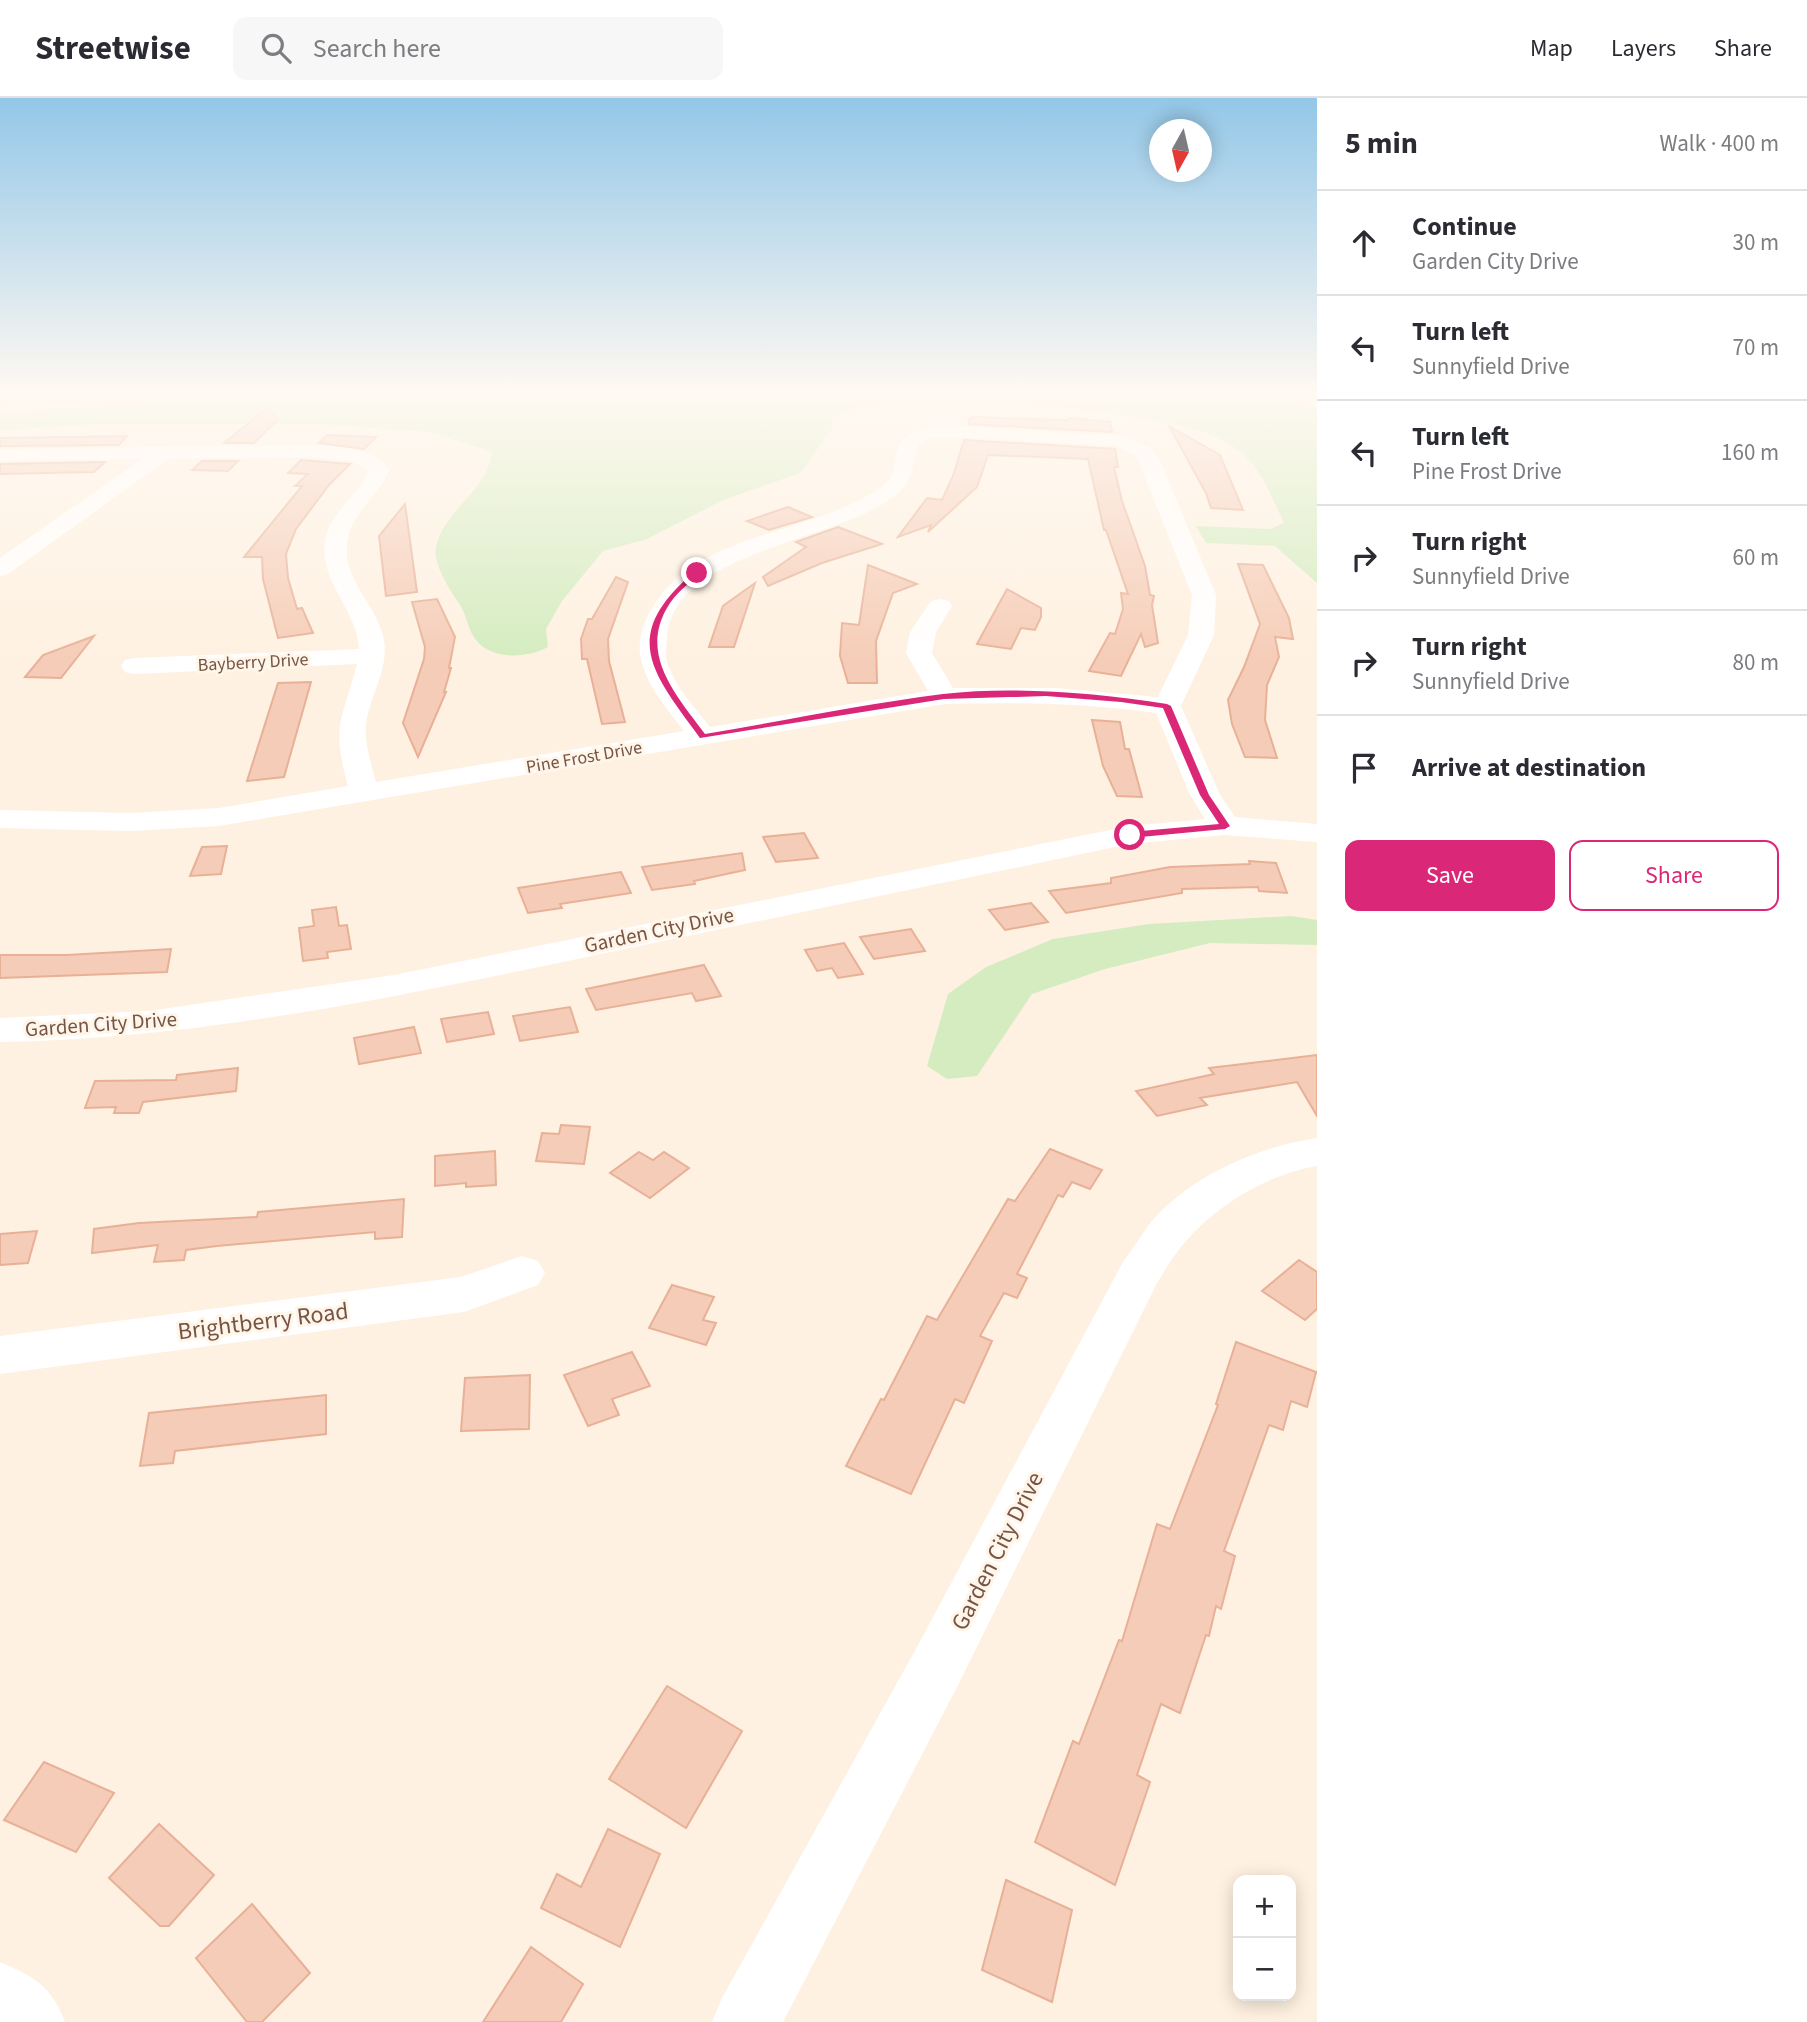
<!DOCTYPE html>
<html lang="en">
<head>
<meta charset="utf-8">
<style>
  body { margin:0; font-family:"Source Sans 3",sans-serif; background:#f7f7f7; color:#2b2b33 }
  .controls { position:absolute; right:21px; bottom:21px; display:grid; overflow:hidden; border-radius:14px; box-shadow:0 4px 18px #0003 }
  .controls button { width:63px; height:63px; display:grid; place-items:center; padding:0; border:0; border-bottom:2px solid #e1e1e2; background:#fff; color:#2b2b33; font:35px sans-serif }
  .compass { position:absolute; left:1149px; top:21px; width:63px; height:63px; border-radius:50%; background:#fff; box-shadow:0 4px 18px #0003; rotate:188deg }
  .stop { position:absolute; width:21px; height:21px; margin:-16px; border:5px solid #db2777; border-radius:50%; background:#fff }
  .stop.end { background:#db2777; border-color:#fff; box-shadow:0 2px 7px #0008 }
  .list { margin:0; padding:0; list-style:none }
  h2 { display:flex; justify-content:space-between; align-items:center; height:91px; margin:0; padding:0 28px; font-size:30px }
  h2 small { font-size:23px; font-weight:400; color:#7c7c81 }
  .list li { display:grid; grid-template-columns:46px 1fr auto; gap:21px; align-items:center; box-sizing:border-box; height:105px; padding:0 28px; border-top:2px solid #e1e1e2 }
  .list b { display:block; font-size:26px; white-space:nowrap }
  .list p { margin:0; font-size:23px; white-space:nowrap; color:#7c7c81 }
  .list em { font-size:23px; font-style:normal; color:#7c7c81 }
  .actions { display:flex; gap:14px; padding:21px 28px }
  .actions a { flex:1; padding:16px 0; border:2px solid #db2777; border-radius:14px; text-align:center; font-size:24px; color:#db2777 }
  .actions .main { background:#db2777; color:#fff }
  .icon { flex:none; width:38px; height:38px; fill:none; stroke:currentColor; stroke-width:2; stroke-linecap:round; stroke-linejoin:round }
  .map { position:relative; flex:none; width:1317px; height:1924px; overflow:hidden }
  header { display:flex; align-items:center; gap:42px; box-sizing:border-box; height:98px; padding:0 35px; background:#fff; border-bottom:2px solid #e1e1e2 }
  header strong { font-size:33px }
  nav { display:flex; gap:38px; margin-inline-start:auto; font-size:24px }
  .search { width:490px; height:63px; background:#f7f7f7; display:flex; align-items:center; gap:18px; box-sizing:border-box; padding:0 24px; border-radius:14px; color:#7c7c81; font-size:26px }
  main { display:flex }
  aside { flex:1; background:#fff }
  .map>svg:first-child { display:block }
</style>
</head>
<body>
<header>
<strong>Streetwise</strong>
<div class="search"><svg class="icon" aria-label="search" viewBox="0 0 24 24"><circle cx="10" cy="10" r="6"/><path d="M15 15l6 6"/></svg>Search here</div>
<nav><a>Map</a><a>Layers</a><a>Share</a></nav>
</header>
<main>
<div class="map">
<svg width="1317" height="1924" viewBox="0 0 1317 1924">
  <rect width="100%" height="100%" fill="#fef1e1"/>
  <g fill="#d4ecbf">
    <path d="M10,296H137L0,308V297Z"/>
    <path d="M226,296H1250L1317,310V485L1275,448L1206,445L1196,428L1270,431L1284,425C1265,386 1259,359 1216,339C1156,311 888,287 832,319V331L800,375L723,402L647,441L603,453L562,503L546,531L548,549C526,561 486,563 472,536C467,526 466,516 460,507C451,494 432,465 436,449C445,410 487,394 492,354L430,334L317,326H102L0,332V314L209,300Z"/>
    <path d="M1291,818L1317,822V847L1210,845L1105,871L1032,896L977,978L947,981L927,968L948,896L986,869L1053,841L1149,826Z"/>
  </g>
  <g fill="#f5ccb7" stroke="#e8b197" stroke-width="2">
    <path d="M267,310L278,321L254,345H224Z"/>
    <path d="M974,319L1055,322H1069V320L1110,324L1112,334L968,326L970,320Z"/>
    <path d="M1169,328L1220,357L1243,412L1211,410L1206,395Z"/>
    <path d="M327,337L376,339L364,351L319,345Z"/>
    <path d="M127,338L119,347L0,348V340Z"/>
    <path d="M964,342L1115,351L1118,369H1114L1122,403L1145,468L1150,497L1154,498L1152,507L1158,545L1145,549L1141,536L1121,578L1089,573L1110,535L1115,536L1123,511L1121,495L1128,496L1106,432H1104L1088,361L988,357L977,389L928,434L931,427L898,439L927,400L942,402L953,378Z"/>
    <path d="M301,362L350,366L329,387L296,431L286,456L288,480L297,511L302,510L313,535L278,540L263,481L262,459H244L302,388H295L308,376L288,375Z"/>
    <path d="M202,363H238L228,373L192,372Z"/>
    <path d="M105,364L94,374L0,376V366Z"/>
    <path d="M405,406L417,494L386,498L379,438Z"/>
    <path d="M788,409L812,419L769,432L747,423Z"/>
    <path d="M838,429L882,446L822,465L768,488L763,479L806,449L796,444Z"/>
    <path d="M1238,466L1263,467L1289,520L1293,541L1275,539L1279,559L1267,587L1265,622L1277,660L1245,659L1232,626L1228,602L1244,569L1260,526Z"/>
    <path d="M868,467L917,486L893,495L876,543L877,585H848L840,558L842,525L859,527Z"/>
    <path d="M616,479L628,484L608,541L609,563L625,624L602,626L587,561H582L581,541L588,521H592Z"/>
    <path d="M755,485L734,549H709L723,508Z"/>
    <path d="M1007,491L1041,510V519L1035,532L1021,530L1011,551L977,546Z"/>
    <path d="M437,501L455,539L449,570H451L444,594H446L418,659L403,625L424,561L425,549L412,504Z"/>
    <path d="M94,538L61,580L25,579L43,557Z"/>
    <path d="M311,584L284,679L247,683L278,585Z"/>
    <path d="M1092,622L1120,624L1125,651H1129L1142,699L1117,698L1103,668Z"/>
    <path d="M804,735L818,760L776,764L763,739Z"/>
    <path d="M227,748L221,776L190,778L202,749Z"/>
    <path d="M742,755L745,772L694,783L695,786L652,792L642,769Z"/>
    <path d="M1249,763L1276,765L1287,795L1259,793L1258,789L1182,791V795L1066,815L1049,793L1111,785V780L1170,769L1250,766Z"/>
    <path d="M621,774L631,795L560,806L562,810L528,815L518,790Z"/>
    <path d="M1031,805L1048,824L1005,832L989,812Z"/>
    <path d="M336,809L339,828L347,827L351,851L327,854L328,860L303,863L299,830L314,828L312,812Z"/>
    <path d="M911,831L925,853L874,861L860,839Z"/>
    <path d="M844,845L863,876L838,880L832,870L817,873L805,852Z"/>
    <path d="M171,851L167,874L0,880V857H67Z"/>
    <path d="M704,867L721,898L696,903L692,895L596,912L586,891Z"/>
    <path d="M570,909L578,934L520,943L513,918Z"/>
    <path d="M488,914L494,936L447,944L441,921Z"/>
    <path d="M414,929L421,955L359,966L354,940Z"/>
    <path d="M1317,957V1018L1297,984L1200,1000L1207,1007L1157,1018L1136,993L1214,976L1209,970Z"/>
    <path d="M238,970L236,993L143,1004L139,1015H114L116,1009L85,1010L95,983L176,982L177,977Z"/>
    <path d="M561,1027L590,1029L584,1066L536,1063L542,1035L559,1036Z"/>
    <path d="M1050,1051L1102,1072L1090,1091L1072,1084L1063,1099L1058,1097L1017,1176L1027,1180L1017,1200L1004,1195L980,1238L992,1243L964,1305L955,1301L911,1396L846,1368L881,1301L884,1302L927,1218L937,1222L1008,1101L1015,1103Z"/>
    <path d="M495,1053L496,1087L466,1089V1085L435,1088V1058Z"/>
    <path d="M639,1054L653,1062L664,1054L689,1070L650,1100L610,1075Z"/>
    <path d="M404,1101L402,1139L375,1141V1134L217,1148L186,1152L184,1162L154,1164L158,1147L92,1155L94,1131L139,1125L257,1119L258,1114Z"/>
    <path d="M37,1133L28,1165L0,1167V1136Z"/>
    <path d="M1299,1162L1317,1174V1211L1305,1222L1262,1193Z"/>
    <path d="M672,1187L714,1199L703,1222L716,1225L706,1247L649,1230Z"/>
    <path d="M1236,1244L1316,1274L1307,1309L1291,1303L1283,1332L1269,1327L1224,1453L1235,1458L1221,1511L1216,1508L1209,1538L1206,1537L1180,1615L1161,1606L1137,1677L1150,1684L1115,1787L1035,1744L1073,1643L1079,1646L1119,1542L1122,1543L1157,1426L1170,1431L1218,1307L1216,1306Z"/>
    <path d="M632,1254L650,1288L612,1301L619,1317L588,1328L564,1277Z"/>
    <path d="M530,1277L529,1331L461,1333L465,1280Z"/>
    <path d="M326,1297V1336L175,1353L173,1365L140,1368L149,1315Z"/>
    <path d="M667,1588L742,1633L686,1730L609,1681Z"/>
    <path d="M44,1664L114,1695L76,1754L4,1722Z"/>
    <path d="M159,1726L214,1777L169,1828H160L109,1780Z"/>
    <path d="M608,1731L660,1756L620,1849L541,1810L557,1776L581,1789Z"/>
    <path d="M1006,1782L1072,1812L1052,1904L982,1872Z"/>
    <path d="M252,1806L310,1875L262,1924H247L196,1860Z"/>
    <path d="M531,1849L583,1886L561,1924H483Z"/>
  </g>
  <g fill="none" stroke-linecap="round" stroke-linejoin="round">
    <g fill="#fff" fill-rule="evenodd">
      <path d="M951,328L1118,337L1150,349L1161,365L1216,497L1214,537L1181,608L1220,697L1235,719L1317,726V744L1225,737L1130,746C947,784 764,822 582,860C389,900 197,941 0,944V920L148,913L394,877L1130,728L1205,721L1190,697L1156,615C1086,605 1016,604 945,606L219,728L131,733L0,730V712L131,715L219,710L348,688C331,627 342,623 357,566L134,576L125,574L121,568L125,562L134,560L359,551C357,509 313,478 327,435C335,410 360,396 369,372L351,363L307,359L168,361L8,476L0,478V460L142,361L0,363V351L307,347C334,349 371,347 389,371L387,378C373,401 349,420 347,447C343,483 378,508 384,542C389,571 370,597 366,626C364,645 371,665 376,684L684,633C669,613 649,591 642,565C636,546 642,526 652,510C695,439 795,437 861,401C871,396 885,389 891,379C895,371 895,361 897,353C904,330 930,328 951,328ZM951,339L1115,348L1136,357L1192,497L1188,537L1158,599L1056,590H953L932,555L936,534L952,508L949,503L940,501L931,503L910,534L906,555L928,593L710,629C695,610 677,591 668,567C665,558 666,550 667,541C670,451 845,444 899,394C914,380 912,363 919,346L929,341Z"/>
      <path d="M1317,1040V1068C1268,1076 1218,1106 1185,1144C1174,1156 1166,1171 1157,1185L957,1589L783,1924H712L722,1900L917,1549L1123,1164C1133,1151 1141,1137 1151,1124C1192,1077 1257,1049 1317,1040Z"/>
      <path d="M522,1158L538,1163L545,1175L538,1187L464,1214L0,1276V1238L461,1179Z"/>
      <path d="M0,1864C35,1879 51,1888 65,1924H0Z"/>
    </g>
  </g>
  <linearGradient id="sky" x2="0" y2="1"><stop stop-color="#93c7e8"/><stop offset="0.52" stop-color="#fff9f2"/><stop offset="1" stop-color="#fff9f2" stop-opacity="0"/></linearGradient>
  <rect width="1317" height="566" fill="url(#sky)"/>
  <path fill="#db2777" d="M695,473L700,475C689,486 675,495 667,510C639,558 678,599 705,636C784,623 863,606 943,596C1015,588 1095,595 1167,606L1171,608L1209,697L1230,728L1225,731L1130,740L1125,737L1130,734L1219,726L1200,697L1163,610L1121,604L1046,598L944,601L700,640C651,573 619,538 695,473Z"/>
  <g text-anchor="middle" stroke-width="6" stroke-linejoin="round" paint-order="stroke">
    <g font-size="18" fill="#765546" stroke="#fff5e9">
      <text transform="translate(253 564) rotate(-3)" y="6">Bayberry Drive</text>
      <text transform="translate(584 659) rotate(-10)" y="6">Pine Frost Drive</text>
    </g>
    <g font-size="21" fill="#765546" stroke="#fff5e9">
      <text transform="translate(659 832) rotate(-12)" y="7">Garden City Drive</text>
      <text transform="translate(101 926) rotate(-4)" y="7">Garden City Drive</text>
    </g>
    <g font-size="24" fill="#765546" stroke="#fff5e9">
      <text transform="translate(263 1223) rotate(-7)" y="8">Brightberry Road</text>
      <text transform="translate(997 1453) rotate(-63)" y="8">Garden City Drive</text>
    </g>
  </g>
</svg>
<div class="controls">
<button>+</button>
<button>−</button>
</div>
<svg class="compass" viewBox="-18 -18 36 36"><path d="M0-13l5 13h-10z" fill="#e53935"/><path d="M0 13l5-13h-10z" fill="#7c7c81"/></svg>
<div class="stop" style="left:1130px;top:737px"></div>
<div class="stop end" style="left:697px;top:475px"></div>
</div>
<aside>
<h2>5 min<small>Walk · 400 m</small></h2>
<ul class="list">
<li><svg class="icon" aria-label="ahead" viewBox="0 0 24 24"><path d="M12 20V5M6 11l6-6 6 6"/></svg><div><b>Continue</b><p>Garden City Drive</p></div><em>30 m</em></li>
<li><svg class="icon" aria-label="left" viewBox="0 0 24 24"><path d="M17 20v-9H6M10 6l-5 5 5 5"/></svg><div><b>Turn left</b><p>Sunnyfield Drive</p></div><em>70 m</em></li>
<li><svg class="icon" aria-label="left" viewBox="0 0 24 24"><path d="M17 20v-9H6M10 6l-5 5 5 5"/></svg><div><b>Turn left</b><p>Pine Frost Drive</p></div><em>160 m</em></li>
<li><svg class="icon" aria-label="right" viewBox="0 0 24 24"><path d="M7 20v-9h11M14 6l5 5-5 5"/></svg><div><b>Turn right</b><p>Sunnyfield Drive</p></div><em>60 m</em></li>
<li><svg class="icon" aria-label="right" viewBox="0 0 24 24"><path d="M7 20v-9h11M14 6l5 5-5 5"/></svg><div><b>Turn right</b><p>Sunnyfield Drive</p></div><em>80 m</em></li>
<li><svg class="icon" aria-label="arrive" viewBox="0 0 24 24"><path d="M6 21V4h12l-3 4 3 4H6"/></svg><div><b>Arrive at destination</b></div></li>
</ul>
<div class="actions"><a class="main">Save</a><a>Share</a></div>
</aside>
</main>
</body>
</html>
